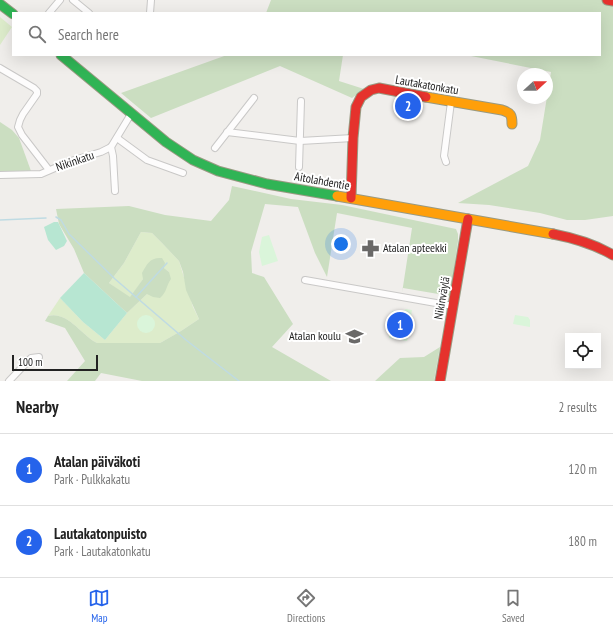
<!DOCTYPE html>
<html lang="en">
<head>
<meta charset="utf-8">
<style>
  body { margin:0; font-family:"PT Sans Narrow",sans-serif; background:#f2f2f2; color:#222 }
  .controls { position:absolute; right:12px; bottom:12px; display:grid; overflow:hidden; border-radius:0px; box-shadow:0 4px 16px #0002 }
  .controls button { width:36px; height:36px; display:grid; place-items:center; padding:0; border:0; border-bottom:1px solid #e0e0e0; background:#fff; color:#222; font:20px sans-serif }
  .compass { position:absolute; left:517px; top:68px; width:36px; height:36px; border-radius:50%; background:#fff; box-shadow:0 4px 16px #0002; rotate:69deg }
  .scale { position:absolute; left:12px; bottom:10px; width:86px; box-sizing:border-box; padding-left:4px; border:2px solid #222; border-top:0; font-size:11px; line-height:14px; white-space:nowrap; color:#222; -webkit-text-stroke:3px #fff; paint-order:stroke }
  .you { position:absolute; left:341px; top:244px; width:14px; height:14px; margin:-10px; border:3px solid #fff; border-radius:50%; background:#1a73e8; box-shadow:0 0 0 6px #1a73e833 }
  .badge { display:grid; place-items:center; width:26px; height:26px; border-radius:50%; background:#2563eb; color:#fff; font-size:13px; font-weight:700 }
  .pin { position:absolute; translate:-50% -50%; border:2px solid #fff; box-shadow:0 1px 4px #0006 }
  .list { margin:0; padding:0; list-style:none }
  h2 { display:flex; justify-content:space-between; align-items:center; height:52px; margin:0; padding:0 16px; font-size:17px }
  h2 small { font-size:13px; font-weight:400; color:#767676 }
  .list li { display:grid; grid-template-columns:26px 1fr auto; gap:12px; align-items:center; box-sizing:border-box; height:72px; padding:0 16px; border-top:1px solid #e0e0e0 }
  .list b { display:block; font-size:15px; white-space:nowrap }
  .list p { margin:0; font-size:13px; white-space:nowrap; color:#767676 }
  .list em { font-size:13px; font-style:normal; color:#767676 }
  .icon { flex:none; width:22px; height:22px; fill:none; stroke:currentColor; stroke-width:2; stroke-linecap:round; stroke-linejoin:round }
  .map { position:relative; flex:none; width:613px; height:381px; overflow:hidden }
  .search { position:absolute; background:#fff; box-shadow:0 4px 16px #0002; left:12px; right:12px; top:12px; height:44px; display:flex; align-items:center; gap:10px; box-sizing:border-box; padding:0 14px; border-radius:0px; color:#767676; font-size:15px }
  .sheet { height:196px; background:#fff }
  nav { display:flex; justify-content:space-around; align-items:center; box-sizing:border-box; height:56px; border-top:1px solid #e0e0e0; background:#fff; font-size:11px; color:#767676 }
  nav a { display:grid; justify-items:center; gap:2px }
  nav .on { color:#2563eb }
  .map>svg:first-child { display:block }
</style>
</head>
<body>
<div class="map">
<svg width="613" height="381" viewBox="0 0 613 381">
  <rect width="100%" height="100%" fill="#f0eeeb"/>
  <g fill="#ddeccb">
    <path d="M0,17L12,27L0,45Z"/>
    <path d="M141,232L152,233L162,243L179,261L193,307L199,319L181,331L160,343H97C81,335 68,311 48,316L60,298L83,322L105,340L127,313L147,294L166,285L169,272L164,268L143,279L130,298L109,283L124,263Z"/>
  </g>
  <g fill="#cbdec1">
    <path d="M271,0H613V216L585,220H567L540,213L489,205L458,203L528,166L540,140L551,72L466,55H600V13H266Z"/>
    <path d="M227,55H343L339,81L364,89L352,98L280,66L151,118L121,93Z"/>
    <path d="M0,122L12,130L19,138L31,171L0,172Z"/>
    <path d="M232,186L291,199L342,205L456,229L458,234V241L450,296L403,288L402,293L412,228L337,213L327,277L315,253L298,207L265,204L251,252L252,273L264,277L293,324L272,347L331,381H142L101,373L95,381H67L85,361L65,328L45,321L48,316C68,311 81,335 97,343H160L181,331L199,319L186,290L183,272L179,261L162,243L152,233L141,232L124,263L109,283L130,297L143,279L142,273C147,264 150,257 162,258L165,263L164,268L169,272L171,279C166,286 167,292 160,298L153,297L147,294L127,313L84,273L74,249L59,224L56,209L129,206L165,215L211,221L229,200Z"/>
    <path d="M440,347L434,381H375L400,358L424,357Z"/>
  </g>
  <g fill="#daf5da">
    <path d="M269,235L278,261L262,266L259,252L262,237Z"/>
    <path d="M406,309L412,310L407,341L389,338L392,311L401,312Z"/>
    <path d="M515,315L528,317L530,320V327L513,324Z"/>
    <circle cx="146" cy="324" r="9"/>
  </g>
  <g fill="#b7e6d2">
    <path d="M54,222H58L67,241L64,246L56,250L48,240L44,227Z"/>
    <path d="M84,273L127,313L105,340L83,322L60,298Z"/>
  </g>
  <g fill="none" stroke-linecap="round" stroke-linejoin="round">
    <g stroke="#bfdbe3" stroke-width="1.5">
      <path d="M56,217L61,220L69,234L115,279L186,340L239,381"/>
      <path d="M0,220L46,218"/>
      <path d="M136,297L167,263"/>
    </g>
    <defs>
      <g id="street">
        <path d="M73,0L89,13"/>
        <path d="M49,13L60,0"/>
        <path d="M150,13L151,0"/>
        <path d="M0,68L34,88L37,91V94L23,114L20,120L18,127L22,135L49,170"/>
        <path d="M227,132L300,141L353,138"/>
        <path d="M117,138L147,160L183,173"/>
        <path d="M111,147L113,156L115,191"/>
        <path d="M215,148L254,98"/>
        <path d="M446,162L444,156L451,102"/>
        <path d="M299,167L301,101"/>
        <path d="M0,175L41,174L71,161L101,152L111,147L131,114"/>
        <path d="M305,280L453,306"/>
        <path d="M9,381L31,358L39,357"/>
      </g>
      <g id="fast">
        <path d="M0,4L13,14"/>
        <path d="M61,55L166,142L193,160L218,171L267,184L337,196"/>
      </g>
      <g id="slow">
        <path d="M426,97L502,110C511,113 512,115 512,124"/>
        <path d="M337,196L553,234"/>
      </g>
      <g id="jam">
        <path d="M607,0L613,1"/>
        <path d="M351,198L353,138L356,107L361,97L371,90L379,88L426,97"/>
        <path d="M553,234C574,238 594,244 613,255"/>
        <path d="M440,381L468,219"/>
      </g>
    </defs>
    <use href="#street" stroke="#c9c8c7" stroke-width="8"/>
    <use href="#fast" stroke="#999a82" stroke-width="11"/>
    <use href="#slow" stroke="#999a82" stroke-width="11"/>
    <use href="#jam" stroke="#999a82" stroke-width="11"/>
    <use href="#street" stroke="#fdfcfc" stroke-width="6"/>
    <use href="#fast" stroke="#30b455" stroke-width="9"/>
    <use href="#slow" stroke="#ff9f0a" stroke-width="9"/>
    <use href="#jam" stroke="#e5322d" stroke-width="9"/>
  </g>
  <defs>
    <symbol id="pharmacy-bare" viewBox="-9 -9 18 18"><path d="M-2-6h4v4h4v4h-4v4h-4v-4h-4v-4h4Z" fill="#6a6968" stroke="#fff" stroke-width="2.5" paint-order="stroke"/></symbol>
    <symbol id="school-bare" viewBox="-9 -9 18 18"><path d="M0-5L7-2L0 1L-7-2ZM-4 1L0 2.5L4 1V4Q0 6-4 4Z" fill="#6a6968" stroke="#fff" stroke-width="2.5" paint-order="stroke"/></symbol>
  </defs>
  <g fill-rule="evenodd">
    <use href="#pharmacy-bare" x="358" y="236" width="25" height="25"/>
    <use href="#school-bare" x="342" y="324" width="25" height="25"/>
  </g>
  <g text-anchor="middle" stroke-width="4" stroke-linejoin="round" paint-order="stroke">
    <g font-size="12" fill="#222" stroke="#fff">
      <text transform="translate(427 85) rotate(10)" y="4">Lautakatonkatu</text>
      <text transform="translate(75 161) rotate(-19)" y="4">Nikinkatu</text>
      <text transform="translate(322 181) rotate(10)" y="4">Aitolahdentie</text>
      <text transform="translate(442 298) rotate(-80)" y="4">Nikinväylä</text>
    </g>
    <g font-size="12" fill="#222" stroke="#fff" text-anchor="start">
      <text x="383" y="252">Atalan apteekki</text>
      <text x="341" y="340" text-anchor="end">Atalan koulu</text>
    </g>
  </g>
</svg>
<div class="controls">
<button><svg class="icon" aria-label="locate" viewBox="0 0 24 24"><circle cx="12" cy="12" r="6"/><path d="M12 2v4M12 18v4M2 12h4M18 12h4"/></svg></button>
</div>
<svg class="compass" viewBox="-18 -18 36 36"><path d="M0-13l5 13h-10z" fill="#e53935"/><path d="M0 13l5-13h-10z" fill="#767676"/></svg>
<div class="scale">100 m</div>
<div class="you"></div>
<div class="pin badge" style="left:400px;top:325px">1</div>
<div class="pin badge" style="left:408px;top:106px">2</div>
<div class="search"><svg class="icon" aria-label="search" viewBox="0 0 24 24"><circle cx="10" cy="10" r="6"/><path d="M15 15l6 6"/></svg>Search here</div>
</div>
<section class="sheet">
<h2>Nearby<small>2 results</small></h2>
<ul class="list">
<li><span class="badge">1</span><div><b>Atalan päiväkoti</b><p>Park · Pulkkakatu</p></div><em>120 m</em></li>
<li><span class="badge">2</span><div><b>Lautakatonpuisto</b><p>Park · Lautakatonkatu</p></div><em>180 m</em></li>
</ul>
</section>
<nav>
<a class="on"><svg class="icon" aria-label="map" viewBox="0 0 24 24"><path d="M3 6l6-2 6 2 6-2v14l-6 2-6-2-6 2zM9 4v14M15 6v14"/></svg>Map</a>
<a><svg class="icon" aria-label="directions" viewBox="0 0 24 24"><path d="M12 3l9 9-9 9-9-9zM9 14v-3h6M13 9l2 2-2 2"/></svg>Directions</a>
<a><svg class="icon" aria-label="saved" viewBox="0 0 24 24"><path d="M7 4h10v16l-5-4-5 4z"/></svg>Saved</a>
</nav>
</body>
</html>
